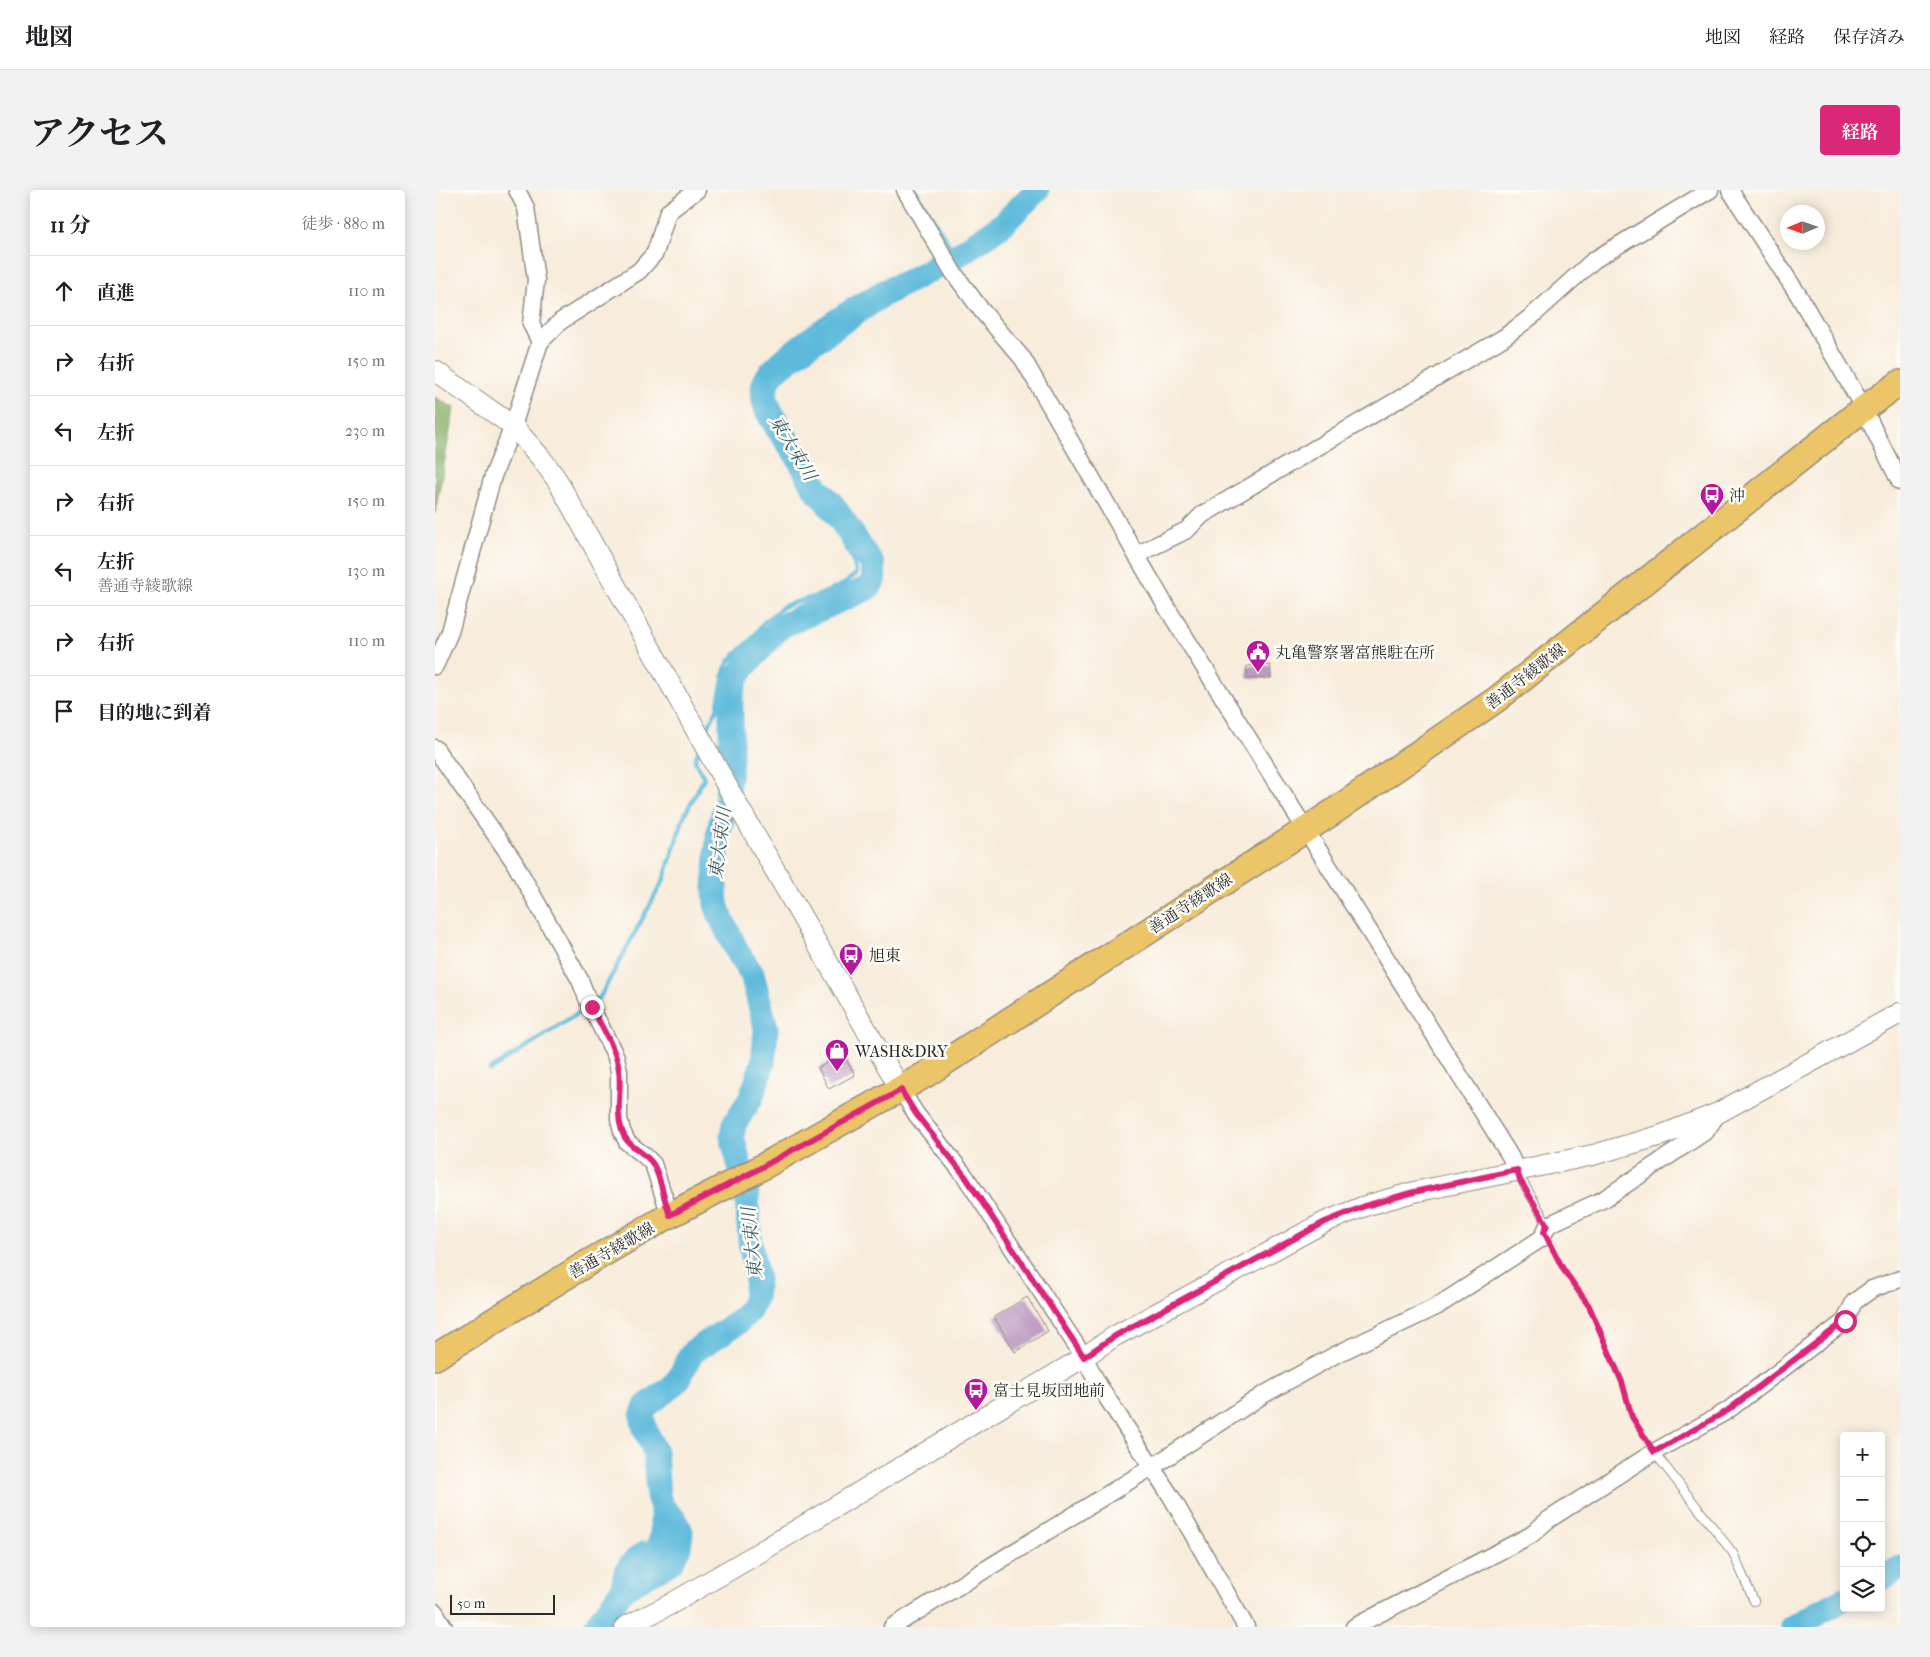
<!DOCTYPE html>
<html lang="ja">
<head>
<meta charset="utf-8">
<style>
  body { margin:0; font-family:"IM FELL French Canon","Noto Serif JP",serif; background:#f2f2f2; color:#202124 }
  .controls { position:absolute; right:15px; bottom:15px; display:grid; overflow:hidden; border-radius:5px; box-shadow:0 2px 12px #0003 }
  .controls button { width:45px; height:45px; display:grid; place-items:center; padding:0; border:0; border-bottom:1px solid #e0e0e0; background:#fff; color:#202124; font:25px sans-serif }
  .compass { position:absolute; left:1345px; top:15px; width:45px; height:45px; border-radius:50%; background:#fff; box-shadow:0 2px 12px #0003; rotate:268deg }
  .scale { position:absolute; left:15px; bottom:12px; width:105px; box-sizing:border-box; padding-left:5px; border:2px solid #2b2b2b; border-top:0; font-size:14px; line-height:18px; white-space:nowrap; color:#2b2b2b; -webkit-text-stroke:4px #fdfcf7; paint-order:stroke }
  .stop { position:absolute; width:15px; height:15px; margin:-11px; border:4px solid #db2777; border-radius:50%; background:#fff }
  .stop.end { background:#db2777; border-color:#fff; box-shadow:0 1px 5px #0008 }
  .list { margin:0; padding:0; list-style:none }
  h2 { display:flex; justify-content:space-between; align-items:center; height:65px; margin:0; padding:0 20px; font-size:21px }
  h2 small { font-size:16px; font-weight:400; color:#757577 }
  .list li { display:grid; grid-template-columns:32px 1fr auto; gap:15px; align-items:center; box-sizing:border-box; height:70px; padding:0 20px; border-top:1px solid #e0e0e0 }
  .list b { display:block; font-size:19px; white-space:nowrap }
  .list p { margin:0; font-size:16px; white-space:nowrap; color:#757577 }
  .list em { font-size:16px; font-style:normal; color:#757577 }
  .icon { flex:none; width:28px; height:28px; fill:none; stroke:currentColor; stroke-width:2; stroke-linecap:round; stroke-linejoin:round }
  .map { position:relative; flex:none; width:1465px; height:1437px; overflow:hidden; border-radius:5px }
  header { display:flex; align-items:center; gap:30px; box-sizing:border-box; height:70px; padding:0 25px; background:#fff; border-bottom:1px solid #e0e0e0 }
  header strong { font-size:24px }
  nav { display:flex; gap:28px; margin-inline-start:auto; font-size:18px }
  .intro { display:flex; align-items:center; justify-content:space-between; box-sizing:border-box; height:120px; padding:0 30px }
  h1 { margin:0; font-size:35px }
  .button { padding:12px 22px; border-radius:5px; background:#db2777; color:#fff; font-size:18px; font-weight:700 }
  main { display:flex; gap:30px; padding:0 30px }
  aside { flex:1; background:#fff; border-radius:5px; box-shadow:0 2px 12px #0003 }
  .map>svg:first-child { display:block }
</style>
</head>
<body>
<header>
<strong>地図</strong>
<nav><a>地図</a><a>経路</a><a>保存済み</a></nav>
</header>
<div class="intro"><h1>アクセス</h1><a class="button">経路</a></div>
<main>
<aside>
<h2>11 分<small>徒歩 · 880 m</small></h2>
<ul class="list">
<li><svg class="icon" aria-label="ahead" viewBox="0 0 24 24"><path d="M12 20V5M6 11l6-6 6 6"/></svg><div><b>直進</b></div><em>110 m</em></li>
<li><svg class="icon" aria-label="right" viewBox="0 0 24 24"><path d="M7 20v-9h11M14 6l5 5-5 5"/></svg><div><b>右折</b></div><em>150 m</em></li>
<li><svg class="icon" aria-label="left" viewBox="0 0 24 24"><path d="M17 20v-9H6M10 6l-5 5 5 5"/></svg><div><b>左折</b></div><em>230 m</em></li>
<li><svg class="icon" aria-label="right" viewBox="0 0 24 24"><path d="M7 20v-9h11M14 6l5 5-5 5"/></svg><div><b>右折</b></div><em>150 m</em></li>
<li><svg class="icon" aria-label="left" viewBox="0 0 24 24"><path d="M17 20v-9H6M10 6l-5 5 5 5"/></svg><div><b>左折</b><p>善通寺綾歌線</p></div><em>130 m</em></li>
<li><svg class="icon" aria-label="right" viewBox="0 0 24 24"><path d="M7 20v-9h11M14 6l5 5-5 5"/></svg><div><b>右折</b></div><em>110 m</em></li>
<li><svg class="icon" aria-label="arrive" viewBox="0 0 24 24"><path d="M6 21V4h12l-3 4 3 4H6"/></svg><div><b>目的地に到着</b></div></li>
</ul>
</aside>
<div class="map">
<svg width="1465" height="1437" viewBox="0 0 1465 1437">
  <rect width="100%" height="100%" fill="#fdfcf7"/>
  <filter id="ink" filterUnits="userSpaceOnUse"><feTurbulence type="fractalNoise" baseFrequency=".02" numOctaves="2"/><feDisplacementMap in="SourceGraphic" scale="10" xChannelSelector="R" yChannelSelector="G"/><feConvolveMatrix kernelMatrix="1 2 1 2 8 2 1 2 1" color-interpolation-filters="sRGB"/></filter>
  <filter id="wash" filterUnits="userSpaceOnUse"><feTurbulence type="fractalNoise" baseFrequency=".0096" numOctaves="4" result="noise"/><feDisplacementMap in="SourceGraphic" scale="20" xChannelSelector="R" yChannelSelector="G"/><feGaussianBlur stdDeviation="1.12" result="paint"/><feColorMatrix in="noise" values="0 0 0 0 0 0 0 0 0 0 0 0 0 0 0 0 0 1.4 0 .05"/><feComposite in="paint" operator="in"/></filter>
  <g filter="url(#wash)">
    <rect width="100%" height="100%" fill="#f8ecdb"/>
    <path fill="#86af65" stroke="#586d48" d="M0,207L19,218L0,324Z"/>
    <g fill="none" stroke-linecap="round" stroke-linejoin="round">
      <g stroke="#5dbadb" stroke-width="4.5">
        <path d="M480,0L521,66"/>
        <path d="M320,186L333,192"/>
        <path d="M270,543L282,519L290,479L295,470L316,450L330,431L349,416L384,405L409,394L421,384C422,367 389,324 377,311C366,300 361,282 352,269C336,246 312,221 319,191C323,167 415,109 439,96C452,88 467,84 480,77C488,73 495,67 502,62"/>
        <path d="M158,813L165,807L229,689L249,626L269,588L260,571L264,559"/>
        <path d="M55,880L151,818"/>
      </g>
      <g stroke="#5dbadb" stroke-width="25">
        <path d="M1446,1389L1465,1378"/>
        <path d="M189,1398C188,1382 195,1374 208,1364L217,1365L223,1363L227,1342V1317"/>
        <path d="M160,1437L189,1398L236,1372L244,1357L246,1342L241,1331L227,1317L223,1306L220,1262L210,1239L207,1226L211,1216L238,1196L245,1187L253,1169L259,1161L302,1133L314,1121L320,1109L322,1090L315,1052L312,1005L297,946L299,934L316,908L328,873L331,838L317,784L303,763L286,728L281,714L280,698L283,644L291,613L296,569V507L301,489L309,477L346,436L422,403L434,397L439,389L438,376L420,348L397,314L382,298L344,237L332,214L330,202L333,192L338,183L367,160L446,106L521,66L566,36L602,0"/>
        <path d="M1358,1437L1409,1409"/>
      </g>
    </g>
    <g id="blocks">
      <g fill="#bd9bc1">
        <path d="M835,475L836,488L812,489V476Z"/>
        <path d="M408,864L420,885L394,899L383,878Z"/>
        <path d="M592,1107L613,1141L580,1162L559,1127Z"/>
      </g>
    </g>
  </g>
  <g filter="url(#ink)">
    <use href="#blocks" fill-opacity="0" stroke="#928c83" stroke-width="1"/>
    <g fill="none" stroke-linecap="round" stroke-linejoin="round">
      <defs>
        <g id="service">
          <path d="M1082,982L1113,1035"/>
          <path d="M1219,1262L1298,1363L1319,1411"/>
        </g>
        <g id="minor">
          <path d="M82,0L91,18L101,90L96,134L105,152"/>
          <path d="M470,0L518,82L547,121L588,169L732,418L1075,966L1082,981"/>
          <path d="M1295,0L1364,106L1424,210L1465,292"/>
          <path d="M701,365L752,340L767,325L1068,148L1097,126L1159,70L1275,0"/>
          <path d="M0,476L15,442L58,286L78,236L105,152L126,131L204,81L220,63L233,22L262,0"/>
          <path d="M0,558L78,670L145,790L154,813L181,867L184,881V929L187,941L192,952L210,966L218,974L235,1025"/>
          <path d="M466,900L481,924L530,986L649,1167L663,1194L737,1308L811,1437"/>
          <path d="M0,1422L9,1437"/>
          <path d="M457,1437L717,1277L828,1205L900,1165L1001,1117L1107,1048L1113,1035L1169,1009L1271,941L1283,923"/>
          <path d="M919,1437L1096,1345L1113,1330L1219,1262L1292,1221L1410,1131L1419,1112L1437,1099L1465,1089"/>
        </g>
        <g id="tertiary">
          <path d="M0,181L78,236L106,268L122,290L302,614L466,900"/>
          <path d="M190,1437L234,1415L320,1365L649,1167L680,1146L890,1032L930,1016L979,1002L1158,965L1227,945L1283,923L1465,823"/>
        </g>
        <path id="primary" d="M0,1167L154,1072L235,1025L320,981L490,885L895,624L1062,509L1428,219L1465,193"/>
      </defs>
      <use href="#service" stroke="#928c83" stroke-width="10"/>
      <use href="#minor" stroke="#928c83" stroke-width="19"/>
      <use href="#tertiary" stroke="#928c83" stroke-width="22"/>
      <use href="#primary" stroke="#928c83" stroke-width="28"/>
      <path stroke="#928c83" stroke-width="2.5" stroke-dasharray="4 4" stroke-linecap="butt" d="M1117,1057L1128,1079L1153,1116L1187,1192L1195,1222L1212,1251"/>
      <use href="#service" stroke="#fff" stroke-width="8"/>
      <use href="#minor" stroke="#fff" stroke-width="16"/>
      <use href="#tertiary" stroke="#fff" stroke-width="20"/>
      <use href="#primary" stroke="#edc569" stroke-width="25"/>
    </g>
  </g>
  <g fill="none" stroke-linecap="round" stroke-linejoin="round" filter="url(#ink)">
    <path stroke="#db2777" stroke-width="6" d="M157,817C166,837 181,858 184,880C187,900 180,922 187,941C192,957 209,961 218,974C227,989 228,1009 235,1025L320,981L466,900L481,924L530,986L649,1167L680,1146L890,1032L930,1016L979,1002L1082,980L1085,990L1112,1035L1109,1042L1128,1079L1154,1116L1187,1192L1197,1227L1219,1262L1292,1221L1410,1131"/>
  </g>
  <defs>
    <symbol id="bus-pin" viewBox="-11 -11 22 30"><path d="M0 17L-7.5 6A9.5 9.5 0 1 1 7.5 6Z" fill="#b5179e" stroke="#fdfcf7"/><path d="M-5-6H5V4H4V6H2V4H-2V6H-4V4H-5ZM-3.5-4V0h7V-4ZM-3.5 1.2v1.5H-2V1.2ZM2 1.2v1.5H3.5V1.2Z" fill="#fff"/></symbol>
    <symbol id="civic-pin" viewBox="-11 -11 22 30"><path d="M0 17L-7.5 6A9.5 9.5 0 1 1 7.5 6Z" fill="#b5179e" stroke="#fdfcf7"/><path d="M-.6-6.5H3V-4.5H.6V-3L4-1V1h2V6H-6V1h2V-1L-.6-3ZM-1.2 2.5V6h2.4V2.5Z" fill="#fff"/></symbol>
    <symbol id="shop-pin" viewBox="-11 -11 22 30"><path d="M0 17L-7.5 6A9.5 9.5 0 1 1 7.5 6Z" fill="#b5179e" stroke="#fdfcf7"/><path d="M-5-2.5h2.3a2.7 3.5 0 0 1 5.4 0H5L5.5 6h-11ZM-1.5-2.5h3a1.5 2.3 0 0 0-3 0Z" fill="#fff"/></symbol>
  </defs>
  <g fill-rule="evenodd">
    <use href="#bus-pin" x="1263" y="291" width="28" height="38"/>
    <use href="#civic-pin" x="809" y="448" width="28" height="38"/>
    <use href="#bus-pin" x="402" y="751" width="28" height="38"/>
    <use href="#shop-pin" x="388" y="847" width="28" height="38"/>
    <use href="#bus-pin" x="527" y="1186" width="28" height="38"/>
  </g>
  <g text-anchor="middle" stroke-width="5" stroke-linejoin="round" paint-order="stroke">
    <g font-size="16" fill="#2b2b2b" stroke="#fdfcf7" text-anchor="start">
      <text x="1294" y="311">沖</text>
      <text x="840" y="468">丸亀警察署富熊駐在所</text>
      <text x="434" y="771">旭東</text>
      <text x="420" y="867">WASH&amp;DRY</text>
      <text x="558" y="1206">富士見坂団地前</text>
    </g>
    <g font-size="16" fill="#2b2b2b" stroke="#fdfcf7">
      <text transform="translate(1090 486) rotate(-38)" y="6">善通寺綾歌線</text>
      <text transform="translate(755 713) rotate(-33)" y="6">善通寺綾歌線</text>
      <text transform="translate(176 1060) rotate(-30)" y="6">善通寺綾歌線</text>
    </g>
    <g font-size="18" font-style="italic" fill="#3c5d69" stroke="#fdfcf7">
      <text transform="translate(358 258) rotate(59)" y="6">東大束川</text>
      <text transform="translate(285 653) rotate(-83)" y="6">東大束川</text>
      <text transform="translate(317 1053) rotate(-96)" y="6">東大束川</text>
    </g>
  </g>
</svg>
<div class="controls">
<button>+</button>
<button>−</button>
<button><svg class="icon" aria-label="locate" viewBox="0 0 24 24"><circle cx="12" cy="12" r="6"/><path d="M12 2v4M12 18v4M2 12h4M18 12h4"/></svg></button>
<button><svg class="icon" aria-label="layers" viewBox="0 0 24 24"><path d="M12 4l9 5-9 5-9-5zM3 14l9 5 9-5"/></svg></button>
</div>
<svg class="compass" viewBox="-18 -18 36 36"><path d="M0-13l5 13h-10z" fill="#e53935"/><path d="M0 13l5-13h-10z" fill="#757577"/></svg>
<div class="scale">50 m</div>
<div class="stop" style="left:1410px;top:1131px"></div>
<div class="stop end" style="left:157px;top:817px"></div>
</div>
</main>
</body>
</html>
